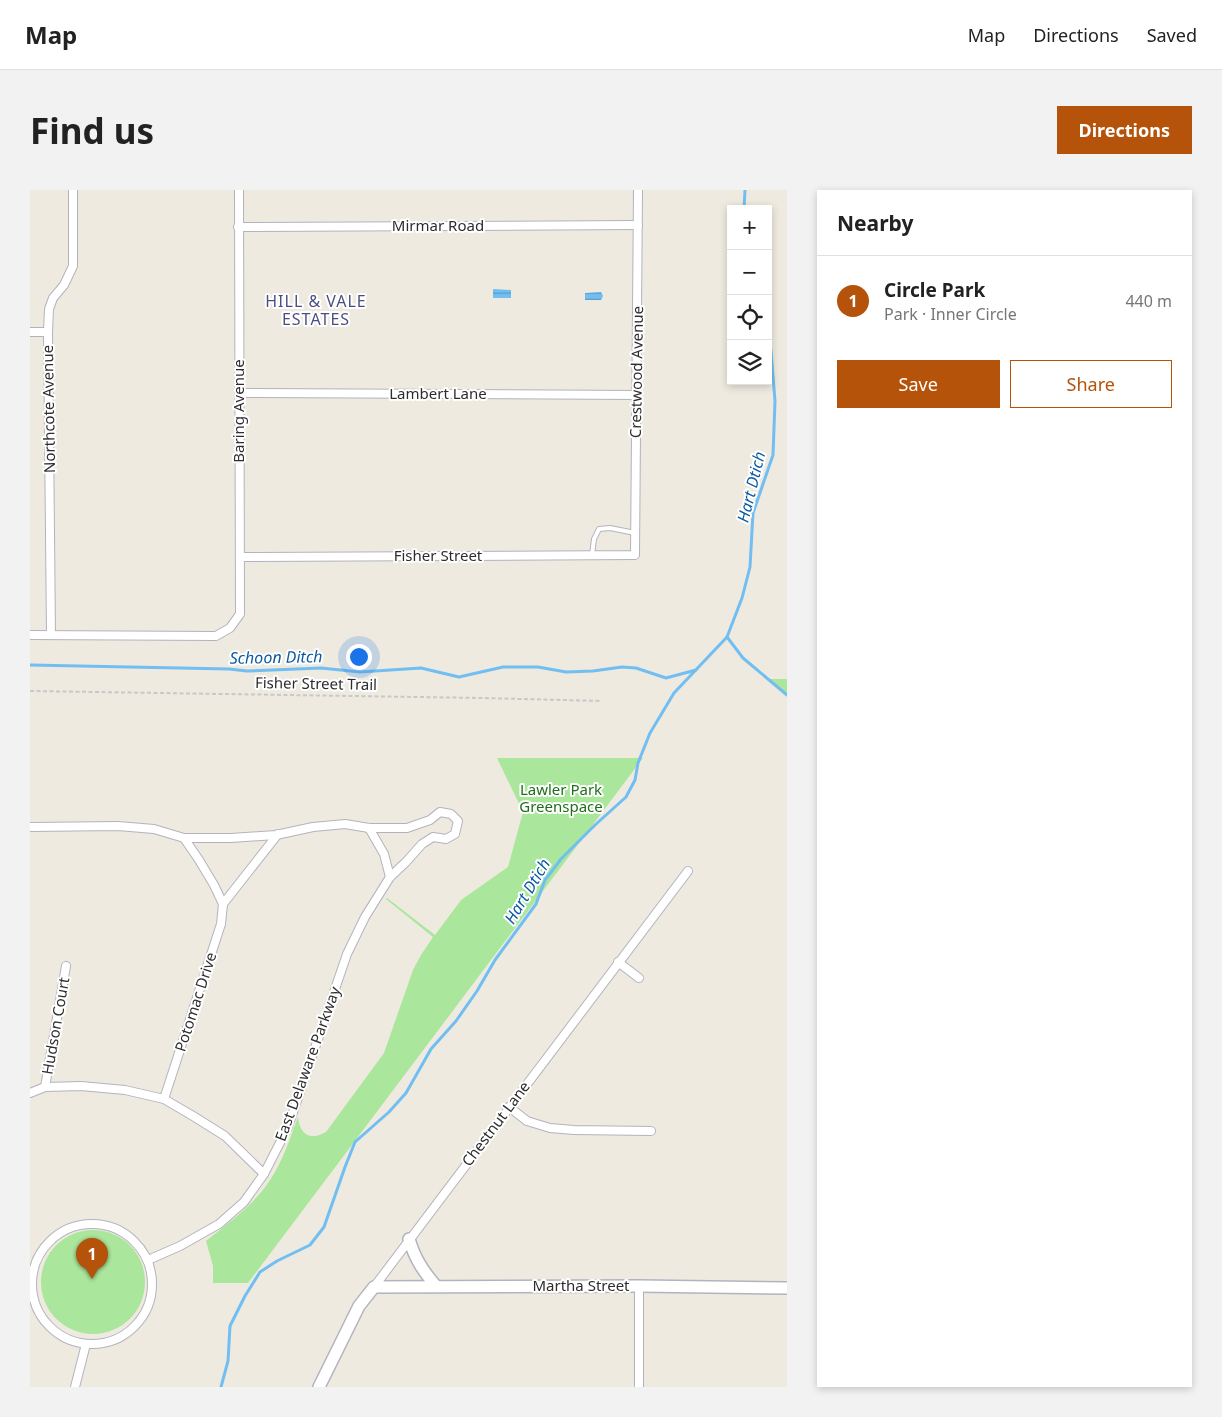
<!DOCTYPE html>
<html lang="en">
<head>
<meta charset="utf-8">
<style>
  body { margin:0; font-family:"Noto Sans",sans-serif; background:#f2f2f2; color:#222 }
  .controls { position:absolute; right:15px; top:15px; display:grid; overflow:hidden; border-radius:0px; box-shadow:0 2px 8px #0003 }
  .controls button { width:45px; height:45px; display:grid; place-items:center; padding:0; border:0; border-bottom:1px solid #e0e0e0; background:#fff; color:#222; font:25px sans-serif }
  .you { position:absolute; left:328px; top:466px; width:18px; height:18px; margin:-12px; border:4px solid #fff; border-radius:50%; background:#1a73e8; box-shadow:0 0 0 8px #1a73e833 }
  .badge { display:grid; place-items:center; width:32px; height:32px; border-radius:50%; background:#b45309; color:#fff; font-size:16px; font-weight:700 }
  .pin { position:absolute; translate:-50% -41px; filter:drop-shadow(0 1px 2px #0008) }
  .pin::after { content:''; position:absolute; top:26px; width:18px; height:15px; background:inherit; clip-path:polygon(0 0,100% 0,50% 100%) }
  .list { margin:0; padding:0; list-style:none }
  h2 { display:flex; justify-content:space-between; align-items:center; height:65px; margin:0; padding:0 20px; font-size:21px }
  h2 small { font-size:16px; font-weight:400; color:#767676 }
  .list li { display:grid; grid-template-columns:32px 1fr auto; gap:15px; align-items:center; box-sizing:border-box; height:90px; padding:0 20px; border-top:1px solid #e0e0e0 }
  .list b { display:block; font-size:19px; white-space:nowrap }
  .list p { margin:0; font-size:16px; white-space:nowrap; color:#767676 }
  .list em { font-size:16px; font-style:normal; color:#767676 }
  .actions { display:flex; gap:10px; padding:15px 20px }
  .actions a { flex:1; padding:11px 0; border:1px solid #b45309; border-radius:0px; text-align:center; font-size:18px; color:#b45309 }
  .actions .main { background:#b45309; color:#fff }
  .icon { flex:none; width:28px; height:28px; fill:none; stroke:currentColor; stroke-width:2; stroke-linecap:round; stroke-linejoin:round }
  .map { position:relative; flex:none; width:757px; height:1197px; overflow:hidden; border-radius:0px }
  header { display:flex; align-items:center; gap:30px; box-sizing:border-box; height:70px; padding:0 25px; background:#fff; border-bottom:1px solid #e0e0e0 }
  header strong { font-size:24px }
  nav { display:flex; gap:28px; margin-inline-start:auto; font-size:18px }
  .intro { display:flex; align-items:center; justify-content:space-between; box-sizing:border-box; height:120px; padding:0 30px }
  h1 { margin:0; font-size:35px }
  .button { padding:12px 22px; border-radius:0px; background:#b45309; color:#fff; font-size:18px; font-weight:700 }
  main { display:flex; gap:30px; padding:0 30px }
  aside { flex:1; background:#fff; border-radius:0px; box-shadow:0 2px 8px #0003 }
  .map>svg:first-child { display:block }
</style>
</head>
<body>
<header>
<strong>Map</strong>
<nav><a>Map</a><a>Directions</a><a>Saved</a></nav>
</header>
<div class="intro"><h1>Find us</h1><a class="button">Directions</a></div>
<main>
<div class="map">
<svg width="757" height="1197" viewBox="0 0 757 1197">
  <defs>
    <pattern id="water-rules" width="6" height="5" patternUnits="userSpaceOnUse" patternTransform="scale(1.25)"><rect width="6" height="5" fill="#71bef2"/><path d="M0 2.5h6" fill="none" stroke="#5d9bc4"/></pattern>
  </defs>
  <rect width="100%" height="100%" fill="#eeeadf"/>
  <g fill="#aae69b">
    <path d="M738,489H757V504Z"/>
    <path d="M467,568H613L218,1093H183V1076L176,1051C199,1032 224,1015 240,990C253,971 260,948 268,927C270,945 280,951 296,942L354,863L383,780L391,765L403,747L356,709L357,708L405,745L431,710L478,677L493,622Z"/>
    <circle cx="63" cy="1092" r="52"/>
  </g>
  <g fill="url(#water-rules)">
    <path d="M463,99L481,100V108H463Z"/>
    <path d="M571,102L573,106L571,110H555V103Z"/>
  </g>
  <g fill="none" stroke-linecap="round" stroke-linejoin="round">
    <g stroke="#71bef2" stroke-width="3">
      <path d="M714,19L715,0"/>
      <path d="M697,447L713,468L757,505"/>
      <path d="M0,475L199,479L217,481L291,478L330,482L391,478L429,487L473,477H508L536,482L563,481L592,477L606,478L636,488L666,480"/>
      <path d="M191,1197L198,1171L200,1136L215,1106L230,1082L247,1071L280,1055L294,1037L315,977L325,952L359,922L376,903L401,859L426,831L447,801L465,770L506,714L515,690L531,669L565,635L596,607L605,590L608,573L620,543L644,503L697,447L712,408L720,377L723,323L743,265L745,211L741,161L738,151"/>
    </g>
    <defs>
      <path id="lane" d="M562,365L564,349L569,339L580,338L605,343"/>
      <g id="street">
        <path d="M208,37L608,35"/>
        <path d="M0,142H18"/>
        <path d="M209,203L607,205"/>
        <path d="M211,367L605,365L608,0"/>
        <path d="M0,445L186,446L200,438L210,424L209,0"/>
        <path d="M21,445L18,142L19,119L23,108L34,95L43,76V0"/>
        <path d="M0,637L88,636L124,639L154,648H201L246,645L283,637L315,634L339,638H377L400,630L410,622L421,624L428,631L425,644L416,649L403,647L392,654L376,672L360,687L335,727L317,764L258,937L234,984L214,1012L189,1034L150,1056L118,1070"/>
        <path d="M339,638L354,664L360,687"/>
        <path d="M193,714L248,644"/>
        <path d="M588,772L609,788"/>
        <path d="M15,897L36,776"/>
        <path d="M0,903L15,897L51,896L95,900L134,909L163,926L195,946L234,984"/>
        <path d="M134,909L191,734L193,714L184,695L169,670L154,648"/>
        <path d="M479,917L497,931L520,938L544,940L621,941"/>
        <circle cx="62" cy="1094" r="60"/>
        <path d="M609,1096V1197"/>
        <path d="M344,1097L658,681"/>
        <path d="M45,1197L56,1154"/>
      </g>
      <g id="secondary">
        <path d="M379,1049C385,1069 393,1081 406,1096"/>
        <path d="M289,1197L329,1116L344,1097L609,1096L757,1098"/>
      </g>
    </defs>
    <use href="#lane" stroke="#b3b3c0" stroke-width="6"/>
    <use href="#street" stroke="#b3b3c0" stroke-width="10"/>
    <use href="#secondary" stroke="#b3b3c0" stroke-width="14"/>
    <path stroke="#c8c8c8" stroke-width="2" stroke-dasharray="4 2.5" stroke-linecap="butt" d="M0,501L452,508L572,511"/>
    <use href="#lane" stroke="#fff" stroke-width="4"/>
    <use href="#street" stroke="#fff" stroke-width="8"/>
    <use href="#secondary" stroke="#fff" stroke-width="11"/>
  </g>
  <g text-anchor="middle" stroke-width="4" stroke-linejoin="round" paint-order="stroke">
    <g font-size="15" fill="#2d2d2d" stroke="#fff">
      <text x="408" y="41">Mirmar Road</text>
      <text transform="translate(607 182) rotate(-89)" y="5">Crestwood Avenue</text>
      <text x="408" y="209">Lambert Lane</text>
      <text transform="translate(19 219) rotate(-91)" y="5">Northcote Avenue</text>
      <text transform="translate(209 221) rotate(-90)" y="5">Baring Avenue</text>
      <text x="408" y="371">Fisher Street</text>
      <text transform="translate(286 494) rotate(1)" y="5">Fisher Street Trail</text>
      <text transform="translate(166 812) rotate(-72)" y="5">Potomac Drive</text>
      <text transform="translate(26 836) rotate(-80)" y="5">Hudson Court</text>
      <text transform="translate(278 874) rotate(-70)" y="5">East Delaware Parkway</text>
      <text transform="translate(466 934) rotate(-53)" y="5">Chestnut Lane</text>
      <text x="551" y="1101">Martha Street</text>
    </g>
    <g font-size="15" fill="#1f6e19" stroke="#fff">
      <text x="531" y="605">Lawler Park<tspan x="531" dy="17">Greenspace</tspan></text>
    </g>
    <g font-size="16" letter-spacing="1" fill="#4b4e80" stroke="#fff">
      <text x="286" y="117">HILL &amp; VALE<tspan x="286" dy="18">ESTATES</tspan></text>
    </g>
    <g font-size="16" font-style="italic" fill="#0a5aa4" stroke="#fff">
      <text transform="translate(721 297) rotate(-76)" y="6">Hart Dtich</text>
      <text transform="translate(246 467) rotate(-1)" y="6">Schoon Ditch</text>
      <text transform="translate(497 701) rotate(-59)" y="6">Hart Dtich</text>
    </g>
  </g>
</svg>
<div class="controls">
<button>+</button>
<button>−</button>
<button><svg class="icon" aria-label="locate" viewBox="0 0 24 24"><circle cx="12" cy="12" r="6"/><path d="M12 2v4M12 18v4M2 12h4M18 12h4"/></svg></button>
<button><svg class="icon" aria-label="layers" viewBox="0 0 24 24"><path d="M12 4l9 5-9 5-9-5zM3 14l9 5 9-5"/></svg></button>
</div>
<div class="you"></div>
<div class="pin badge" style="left:62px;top:1089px">1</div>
</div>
<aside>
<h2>Nearby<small></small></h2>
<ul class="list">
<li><span class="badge">1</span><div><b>Circle Park</b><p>Park · Inner Circle</p></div><em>440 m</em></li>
</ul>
<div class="actions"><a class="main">Save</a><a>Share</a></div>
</aside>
</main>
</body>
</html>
